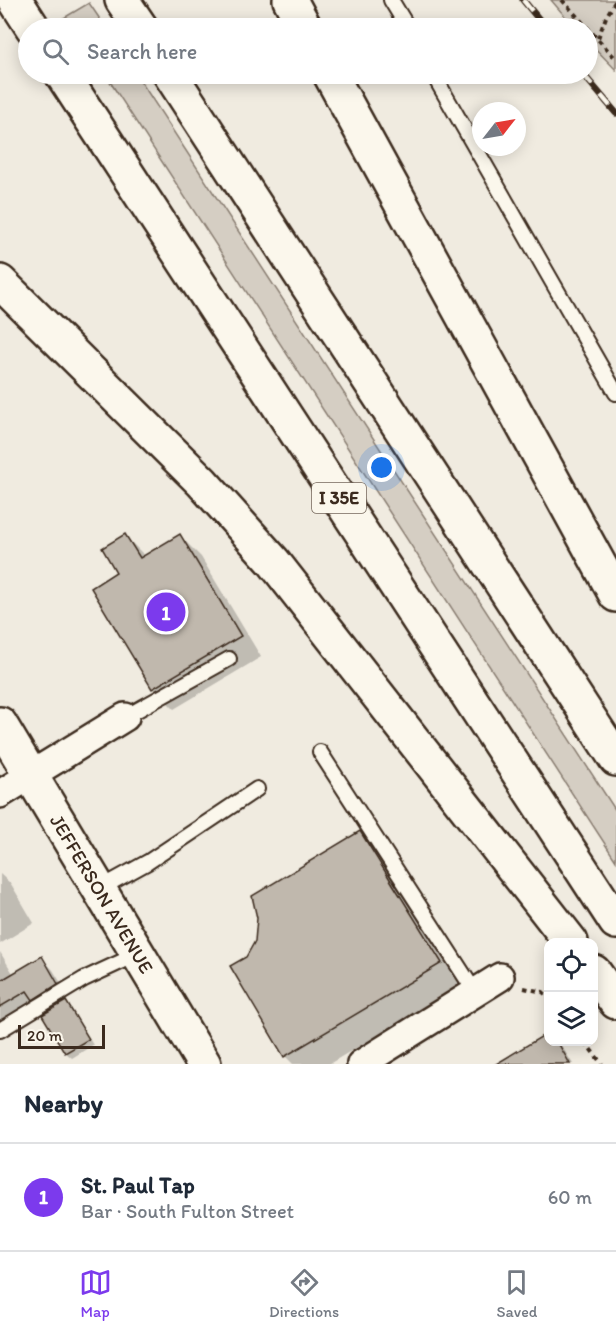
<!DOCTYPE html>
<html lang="en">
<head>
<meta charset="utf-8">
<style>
  body { margin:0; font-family:Itim,sans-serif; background:#f6f6f7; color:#1f2937 }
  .controls { position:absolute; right:18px; bottom:18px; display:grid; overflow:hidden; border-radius:12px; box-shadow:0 3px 15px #0003 }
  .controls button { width:54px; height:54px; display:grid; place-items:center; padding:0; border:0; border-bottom:2px solid #e0e1e3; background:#fff; color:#1f2937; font:30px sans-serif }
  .compass { position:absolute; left:472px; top:102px; width:54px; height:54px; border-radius:50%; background:#fff; box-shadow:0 3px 15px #0003; rotate:59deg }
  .scale { position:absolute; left:18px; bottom:15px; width:87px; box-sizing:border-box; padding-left:6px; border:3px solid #3b2a1e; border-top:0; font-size:16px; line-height:21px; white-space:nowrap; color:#3b2a1e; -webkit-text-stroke:4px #fbf7ec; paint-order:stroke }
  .you { position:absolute; left:382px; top:468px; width:21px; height:21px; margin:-15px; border:4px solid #fff; border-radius:50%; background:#1a73e8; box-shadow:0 0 0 9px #1a73e833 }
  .badge { display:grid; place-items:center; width:39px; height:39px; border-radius:50%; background:#7c3aed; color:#fff; font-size:20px; font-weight:700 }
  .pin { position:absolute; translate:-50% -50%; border:3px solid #fff; box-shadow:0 2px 6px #0006 }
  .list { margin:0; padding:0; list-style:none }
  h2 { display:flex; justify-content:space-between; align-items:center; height:78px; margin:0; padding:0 24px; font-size:26px }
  h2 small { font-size:20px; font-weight:400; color:#747a83 }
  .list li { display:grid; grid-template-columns:39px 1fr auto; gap:18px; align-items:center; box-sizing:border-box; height:108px; padding:0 24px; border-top:2px solid #e0e1e3 }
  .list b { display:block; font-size:22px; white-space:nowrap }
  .list p { margin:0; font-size:20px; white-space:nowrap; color:#747a83 }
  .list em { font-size:20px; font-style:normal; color:#747a83 }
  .icon { flex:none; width:33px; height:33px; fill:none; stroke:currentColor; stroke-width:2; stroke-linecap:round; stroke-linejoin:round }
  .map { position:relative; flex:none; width:616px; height:1064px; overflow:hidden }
  .search { position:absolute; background:#fff; box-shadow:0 3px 15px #0003; left:18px; right:18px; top:18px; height:66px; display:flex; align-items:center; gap:15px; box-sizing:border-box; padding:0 21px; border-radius:33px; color:#747a83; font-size:22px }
  .sheet { height:186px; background:#fff }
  nav { display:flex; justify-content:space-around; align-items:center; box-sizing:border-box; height:84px; border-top:2px solid #e0e1e3; background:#fff; font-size:16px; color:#747a83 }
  nav a { display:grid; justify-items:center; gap:3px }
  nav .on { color:#7c3aed }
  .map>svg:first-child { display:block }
</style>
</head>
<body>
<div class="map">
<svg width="616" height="1064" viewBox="0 0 616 1064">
  <rect width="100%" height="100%" fill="#f0ebe0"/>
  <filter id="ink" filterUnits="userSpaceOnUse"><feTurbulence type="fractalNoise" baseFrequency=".0167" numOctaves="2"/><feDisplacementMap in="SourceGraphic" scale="12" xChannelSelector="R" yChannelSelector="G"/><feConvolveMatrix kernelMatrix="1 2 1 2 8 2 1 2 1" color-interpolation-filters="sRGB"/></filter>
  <g filter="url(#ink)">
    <g fill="#d5cec3" stroke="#887c70" stroke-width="1.5">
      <path d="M551,0H616V70L588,41V28H575Z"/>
      <path d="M89,3L106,28H61L57,22Z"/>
      <path d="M105,74H136L616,811V861Z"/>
    </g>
    <g fill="#0003">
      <path d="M125,536L146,557L180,536L201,557L261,657L174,709L153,688L118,573Z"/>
      <path d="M360,833L381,854L462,985L329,1064H293L285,1056L232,967L247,958Z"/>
      <path d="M0,874L11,884L34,923L0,944Z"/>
      <path d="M0,952L14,975L42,958L53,970L69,996L17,1015L15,1013L0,1022Z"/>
      <path d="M65,1003L71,1008L93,1045L72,1058L66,1053L44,1016Z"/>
      <path d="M548,1042H559L573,1064H499Z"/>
    </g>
    <g fill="#c0b8ad" stroke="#3b2a1e" stroke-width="1.5">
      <path d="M125,534L140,558L180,534L241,636L152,689L91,588L116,572L102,548Z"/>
      <path d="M360,831L442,963L284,1057L230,966L246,957L255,941L257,918L252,896Z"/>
      <path d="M42,956L58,984L33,1000L27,991L0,1007V981Z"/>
      <path d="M66,1001L89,1039L65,1053L42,1015Z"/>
      <path d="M549,1032V1041H557L570,1064H496Z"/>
    </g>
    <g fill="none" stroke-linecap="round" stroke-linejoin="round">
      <defs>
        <g id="lane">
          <path d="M391,0L408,28"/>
          <path d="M433,74L616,393"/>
          <path d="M125,717L229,659"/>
          <path d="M320,752L475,992"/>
          <path d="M99,889L148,862L257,789"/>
          <path d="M0,1030L84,979L138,954"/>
        </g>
        <g id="street">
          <path d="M0,794L125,717"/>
          <path d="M361,1064L500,977"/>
        </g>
        <g id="secondary">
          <path id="s1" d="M0,724L204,1064"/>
        </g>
        <g id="highway">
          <path d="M15,0L33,28"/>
          <path d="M122,0L141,28"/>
          <path d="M290,0L305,28"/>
          <path d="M62,74L616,922"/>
          <path d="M170,74L616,759"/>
          <path d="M330,74L616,595"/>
          <path d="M0,282L202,482L273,561L571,942"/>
          <path d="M594,972L616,1002"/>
        </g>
      </defs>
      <use href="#lane" stroke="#3b2a1e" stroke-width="18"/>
      <use href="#street" stroke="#3b2a1e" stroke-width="32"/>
      <use href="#secondary" stroke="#3b2a1e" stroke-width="38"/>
      <use href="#highway" stroke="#3b2a1e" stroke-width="38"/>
      <g stroke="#3b2a1e" stroke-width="4" stroke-dasharray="4.5 4.5" stroke-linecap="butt">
        <path d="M562,0L616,59"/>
        <path d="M598,38L606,17L616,0"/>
        <path d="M524,988L543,992L548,997"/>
        <path d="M585,1042L602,1064"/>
      </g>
      <use href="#lane" stroke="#fbf7ec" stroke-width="14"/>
      <use href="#street" stroke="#fbf7ec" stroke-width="27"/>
      <use href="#secondary" stroke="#fbf7ec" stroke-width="33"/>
      <use href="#highway" stroke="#fbf7ec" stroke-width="33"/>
      <defs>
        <g id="rail">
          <path d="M523,0L546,28"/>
          <path d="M583,74L616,113"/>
        </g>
      </defs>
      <use href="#rail" stroke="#3b2a1e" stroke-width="7"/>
      <use href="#rail" stroke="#fbf7ec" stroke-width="4.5" stroke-dasharray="14" stroke-linecap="butt"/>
    </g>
  </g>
  <g text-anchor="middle" stroke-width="4.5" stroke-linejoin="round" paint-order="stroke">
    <rect fill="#fbf7ec" stroke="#75685c" stroke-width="1.5" x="312" y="483" width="54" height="30" rx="4.5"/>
    <g font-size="18" font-weight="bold" fill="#3b2a1e">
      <text x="339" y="504">I 35E</text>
    </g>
    <g font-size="20" fill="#3b2a1e" stroke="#fbf7ec">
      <text dy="7" stroke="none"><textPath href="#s1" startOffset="198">JEFFERSON AVENUE</textPath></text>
    </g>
  </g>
</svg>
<div class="controls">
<button><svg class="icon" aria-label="locate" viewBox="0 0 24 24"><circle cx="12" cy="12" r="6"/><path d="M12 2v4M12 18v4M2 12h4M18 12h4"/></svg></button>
<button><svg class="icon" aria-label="layers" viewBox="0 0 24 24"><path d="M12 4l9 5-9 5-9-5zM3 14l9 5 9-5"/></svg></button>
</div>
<svg class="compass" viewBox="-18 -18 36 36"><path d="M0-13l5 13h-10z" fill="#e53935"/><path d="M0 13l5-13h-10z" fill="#747a83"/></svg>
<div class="scale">20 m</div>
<div class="you"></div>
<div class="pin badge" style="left:166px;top:612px">1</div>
<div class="search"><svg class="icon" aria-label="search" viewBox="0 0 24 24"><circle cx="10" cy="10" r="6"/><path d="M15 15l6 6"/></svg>Search here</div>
</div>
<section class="sheet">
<h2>Nearby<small></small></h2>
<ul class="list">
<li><span class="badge">1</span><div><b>St. Paul Tap</b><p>Bar · South Fulton Street</p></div><em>60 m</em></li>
</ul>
</section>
<nav>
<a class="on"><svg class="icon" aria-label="map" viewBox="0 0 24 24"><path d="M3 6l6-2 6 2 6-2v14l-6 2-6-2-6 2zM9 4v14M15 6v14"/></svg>Map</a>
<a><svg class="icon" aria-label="directions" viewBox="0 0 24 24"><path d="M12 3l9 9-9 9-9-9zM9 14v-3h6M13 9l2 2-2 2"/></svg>Directions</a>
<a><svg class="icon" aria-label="saved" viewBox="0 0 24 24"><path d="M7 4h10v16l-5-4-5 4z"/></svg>Saved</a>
</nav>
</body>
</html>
